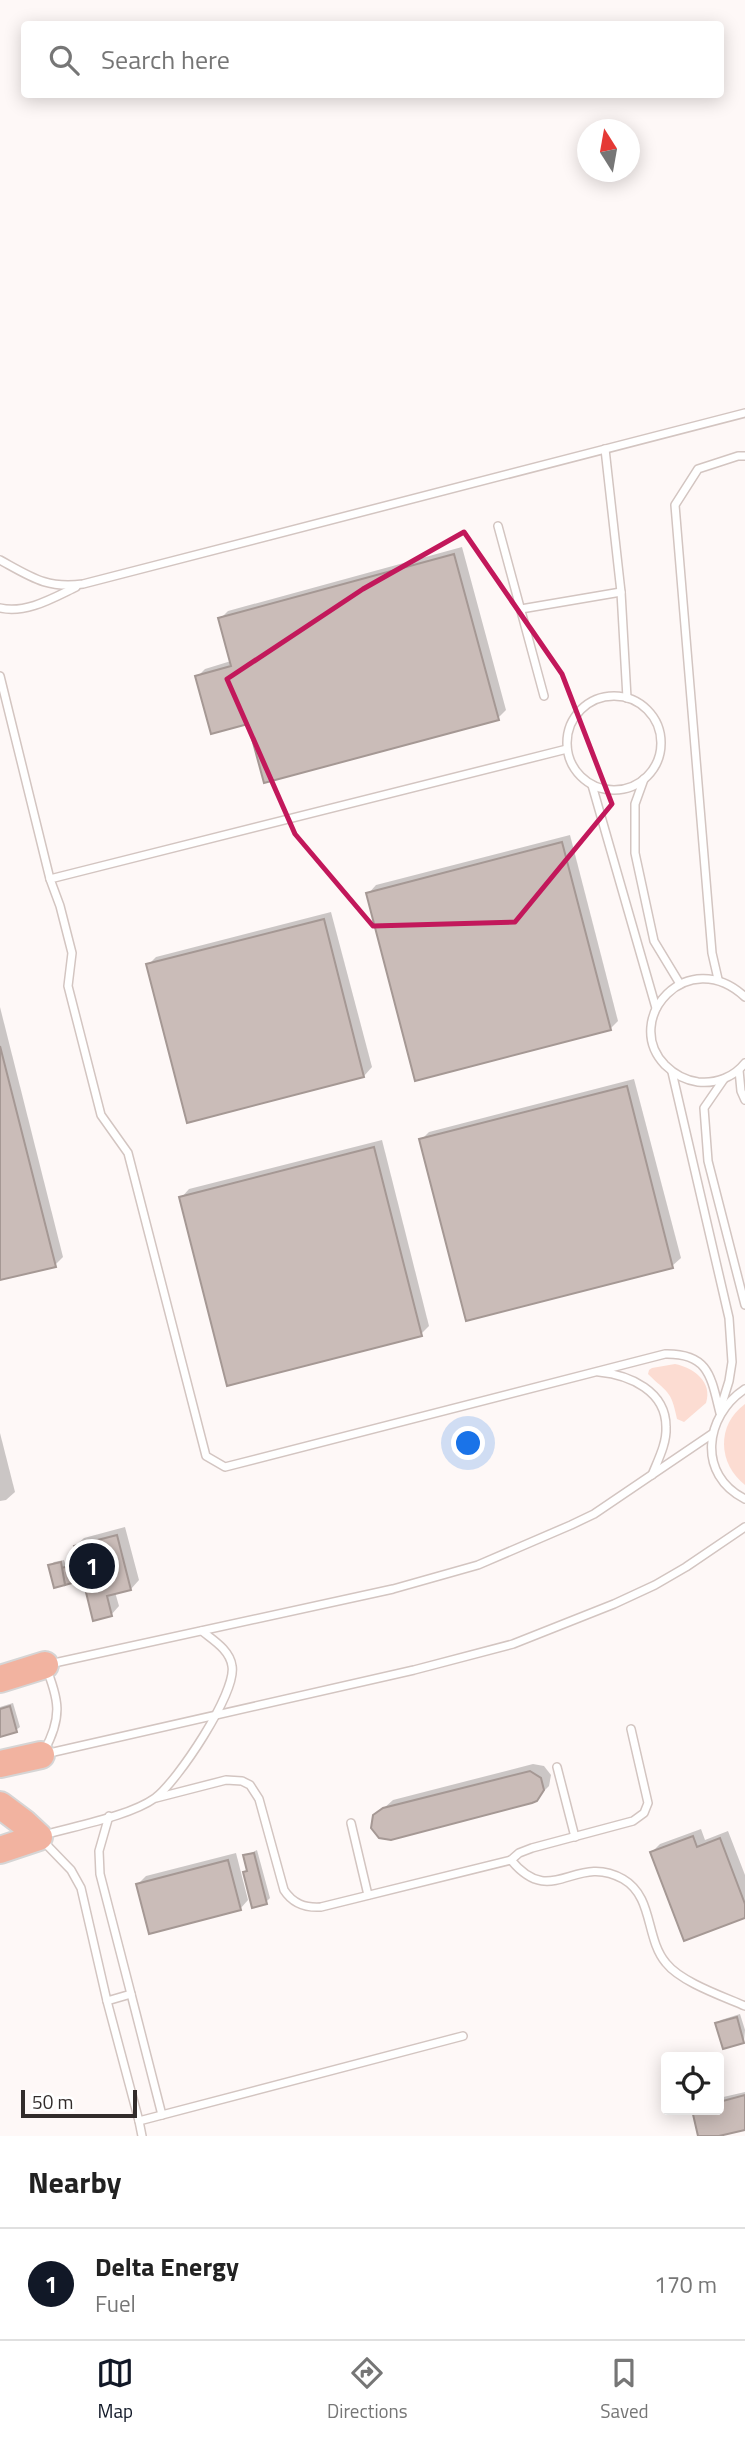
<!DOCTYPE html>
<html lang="en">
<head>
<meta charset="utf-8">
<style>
  body { margin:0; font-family:"Titillium Web",sans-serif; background:#f6f6f6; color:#222 }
  .controls { position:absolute; right:21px; bottom:21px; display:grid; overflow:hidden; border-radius:7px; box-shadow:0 4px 18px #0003 }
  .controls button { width:63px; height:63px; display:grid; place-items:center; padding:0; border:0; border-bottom:2px solid #e0e0e0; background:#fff; color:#222; font:35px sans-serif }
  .compass { position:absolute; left:577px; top:119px; width:63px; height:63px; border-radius:50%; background:#fff; box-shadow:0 4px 18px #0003; rotate:349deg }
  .scale { position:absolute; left:21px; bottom:18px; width:116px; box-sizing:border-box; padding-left:7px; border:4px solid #322c2b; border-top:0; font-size:19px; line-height:24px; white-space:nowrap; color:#322c2b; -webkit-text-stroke:5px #fff; paint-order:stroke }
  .you { position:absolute; left:469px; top:1444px; width:24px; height:24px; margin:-18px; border:5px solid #fff; border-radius:50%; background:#1a73e8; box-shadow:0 0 0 10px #1a73e833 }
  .badge { display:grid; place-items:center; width:46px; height:46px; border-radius:50%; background:#111827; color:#fff; font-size:23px; font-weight:700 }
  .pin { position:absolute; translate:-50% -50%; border:4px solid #fff; box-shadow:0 2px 7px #0006 }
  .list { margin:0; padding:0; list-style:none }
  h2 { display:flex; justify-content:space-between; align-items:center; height:91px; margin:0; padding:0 28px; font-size:30px }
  h2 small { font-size:23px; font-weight:400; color:#767676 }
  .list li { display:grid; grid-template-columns:46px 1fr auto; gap:21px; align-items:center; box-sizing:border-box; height:112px; padding:0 28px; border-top:2px solid #e0e0e0 }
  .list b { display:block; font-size:26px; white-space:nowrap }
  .list p { margin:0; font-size:23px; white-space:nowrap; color:#767676 }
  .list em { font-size:23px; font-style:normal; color:#767676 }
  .icon { flex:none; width:38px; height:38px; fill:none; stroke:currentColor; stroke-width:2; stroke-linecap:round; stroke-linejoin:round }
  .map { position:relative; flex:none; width:745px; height:2136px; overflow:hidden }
  .search { position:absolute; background:#fff; box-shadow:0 4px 18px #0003; left:21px; right:21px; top:21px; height:77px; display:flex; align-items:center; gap:18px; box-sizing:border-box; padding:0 24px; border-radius:7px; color:#767676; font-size:26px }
  .sheet { height:203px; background:#fff }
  nav { display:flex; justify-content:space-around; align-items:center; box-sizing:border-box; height:98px; border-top:2px solid #e0e0e0; background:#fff; font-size:19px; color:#767676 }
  nav a { display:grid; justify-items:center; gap:4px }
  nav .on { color:#111827 }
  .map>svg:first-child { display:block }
</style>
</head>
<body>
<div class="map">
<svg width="745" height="2136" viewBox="0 0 745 2136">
  <rect width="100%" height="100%" fill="#fef8f7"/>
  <g fill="#fcdcd2">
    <path d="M675,1364C694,1368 713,1382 706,1403L684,1422L677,1419C671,1389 667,1393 648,1374L649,1370L652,1368Z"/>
    <path d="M745,1404V1485C718,1464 716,1425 745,1404Z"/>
  </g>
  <g fill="#0003">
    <path d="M462,547L506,710L498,718L249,722L197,677L205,669L231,661L220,619L228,611Z"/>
    <path d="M570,835L618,1021L610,1029L368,894L376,885Z"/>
    <path d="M331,912L372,1067L364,1076L148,965L156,957Z"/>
    <path d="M0,1007L63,1257L55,1265L0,1279Z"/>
    <path d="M634,1079L681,1258L672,1266L421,1140L429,1132Z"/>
    <path d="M382,1140L429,1326L421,1334L181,1198L189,1189Z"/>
    <path d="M0,1433L15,1492L6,1500L0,1501Z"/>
    <path d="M125,1527L139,1580L131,1589L115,1592L119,1606L111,1615L84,1578L50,1566L54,1562L64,1560L66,1566L71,1560L79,1558L75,1546L84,1538Z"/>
    <path d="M13,1703L20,1727L16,1730L0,1735V1707Z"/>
    <path d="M533,1764L544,1766L551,1775L549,1786L541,1794L375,1816L393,1800Z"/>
    <path d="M701,1829L705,1840L728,1831L745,1875V1916L652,1852L660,1844Z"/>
    <path d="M257,1850L270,1898L266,1902L245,1873L249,1869L245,1856Z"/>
    <path d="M236,1853L248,1900L240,1909L138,1884L146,1876Z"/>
    <path d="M740,2014L745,2030L744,2041L717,2024L721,2020Z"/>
    <path d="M745,2092V2128L712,2136H700L694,2110H719V2098Z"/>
  </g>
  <g fill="#cabcb8" stroke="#a59894" stroke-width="2">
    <path d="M454,554L499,720L264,783L248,724L211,734L195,676L231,666L218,618Z"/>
    <path d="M562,842L611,1030L415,1081L366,893Z"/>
    <path d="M324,919L364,1077L187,1123L146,964Z"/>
    <path d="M0,1046L56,1267L0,1280Z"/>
    <path d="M627,1086L673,1268L466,1321L419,1139Z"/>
    <path d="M374,1147L422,1336L227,1386L179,1197Z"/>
    <path d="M117,1535L131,1590L107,1596L112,1616L93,1621L83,1580L65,1585L61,1568L78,1564L74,1546Z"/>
    <path d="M61,1562L65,1585L54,1588L48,1565Z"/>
    <path d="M10,1706L17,1732L0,1737V1709Z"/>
    <path d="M530,1771L541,1778L544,1790L537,1801L532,1803L391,1840L379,1838L371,1828L373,1815L383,1808Z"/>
    <path d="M693,1836L697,1847L720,1838L745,1904V1918L684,1941L650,1852Z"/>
    <path d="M254,1853L267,1904L252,1908L243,1872L247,1871L243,1855Z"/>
    <path d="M228,1860L241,1910L149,1934L136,1884Z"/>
    <path d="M737,2017L744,2043L723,2049L715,2023Z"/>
    <path d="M745,2095V2130L719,2136H698L692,2110H719V2102Z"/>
  </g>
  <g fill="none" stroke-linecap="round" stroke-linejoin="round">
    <defs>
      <g id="lane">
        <path d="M605,449L621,592L627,698"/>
        <path d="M498,526L544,696"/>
        <path d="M0,560C31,577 47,589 83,584L745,413"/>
        <path d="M0,608C26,614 53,598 76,587"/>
        <path d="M521,609L621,592"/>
        <path d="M0,676L50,879"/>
        <circle cx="614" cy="743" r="47"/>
        <path d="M567,749L50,879L60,906L72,953L68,986L101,1115L128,1153L206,1456L225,1467L665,1354C709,1353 711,1377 720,1413"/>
        <path d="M644,779L635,804V853L654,941L680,984"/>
        <path d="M592,785L656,1008"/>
        <path d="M718,979L712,953L675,505L698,469L738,456H745"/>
        <path d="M745,997C688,944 621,1019 665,1065C674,1074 684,1080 698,1082C716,1084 734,1077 745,1063"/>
        <path d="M739,1070L741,1091L745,1100"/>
        <path d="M672,1072L729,1318L732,1362L729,1381L720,1410"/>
        <path d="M724,1079L704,1108L708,1161L745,1305"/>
        <path d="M599,1372C630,1375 666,1391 666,1427C667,1443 658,1460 652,1475"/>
        <path d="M745,1389C704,1416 697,1475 745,1499"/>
        <path d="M44,1751C63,1717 59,1699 45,1665L393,1589L478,1565L571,1525L594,1514L712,1434"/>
        <path d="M45,1754L414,1670L513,1644L614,1604L655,1585L686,1567L745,1527"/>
        <path d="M557,1767L575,1837"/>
        <path d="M156,1798L226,1780L242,1781L250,1785L259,1799L284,1890C293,1904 305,1908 321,1907L511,1860C552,1910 575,1852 623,1879C654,1897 645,1938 666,1963C681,1982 722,1996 745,2006"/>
        <path d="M351,1823L368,1895"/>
        <path d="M44,1835C75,1826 130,1816 155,1798C177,1782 237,1692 232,1666C230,1650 213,1640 202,1631"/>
        <path d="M43,1841L71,1870L81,1888L107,2001L131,1994L100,1874L99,1851L109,1816"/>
        <path d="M511,1860L519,1853L532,1848L633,1821L644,1813L648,1803L631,1729"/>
        <path d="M131,1994L162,2115"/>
        <path d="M107,2001L139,2121"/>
        <path d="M142,2136L139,2121L463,2036"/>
      </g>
      <g id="highway">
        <path d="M0,1679L45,1665"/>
        <path d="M0,1764L41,1755"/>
        <path d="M0,1805L24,1823L39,1837L0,1850"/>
      </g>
    </defs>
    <use href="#lane" stroke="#d3c5c1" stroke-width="10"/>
    <use href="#highway" stroke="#d6d5d5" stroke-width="30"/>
    <use href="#lane" stroke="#fff" stroke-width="7"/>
    <use href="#highway" stroke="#f2b3a0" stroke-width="26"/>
  </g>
  <path fill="none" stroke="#c2185b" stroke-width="5" stroke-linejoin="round" d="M464,532L562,674L612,804L515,922L373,926L295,834L227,679L363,589Z"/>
</svg>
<div class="controls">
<button><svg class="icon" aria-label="locate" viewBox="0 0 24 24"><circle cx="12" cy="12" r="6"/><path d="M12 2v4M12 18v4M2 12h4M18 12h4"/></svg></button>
</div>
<svg class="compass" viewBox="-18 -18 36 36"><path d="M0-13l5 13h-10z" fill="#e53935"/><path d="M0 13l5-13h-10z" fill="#767676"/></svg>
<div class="scale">50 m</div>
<div class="you"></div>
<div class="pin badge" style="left:92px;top:1566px">1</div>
<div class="search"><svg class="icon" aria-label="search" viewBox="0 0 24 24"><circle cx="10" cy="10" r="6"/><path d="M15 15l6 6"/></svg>Search here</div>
</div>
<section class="sheet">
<h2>Nearby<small></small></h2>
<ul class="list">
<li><span class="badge">1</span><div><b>Delta Energy</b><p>Fuel</p></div><em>170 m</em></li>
</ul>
</section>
<nav>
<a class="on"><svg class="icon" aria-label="map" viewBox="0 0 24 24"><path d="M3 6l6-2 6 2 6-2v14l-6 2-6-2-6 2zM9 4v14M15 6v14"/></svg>Map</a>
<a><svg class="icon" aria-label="directions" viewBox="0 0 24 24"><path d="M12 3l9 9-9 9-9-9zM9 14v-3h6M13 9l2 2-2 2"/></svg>Directions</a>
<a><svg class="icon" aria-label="saved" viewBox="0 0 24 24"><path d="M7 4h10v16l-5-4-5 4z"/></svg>Saved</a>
</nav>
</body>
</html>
